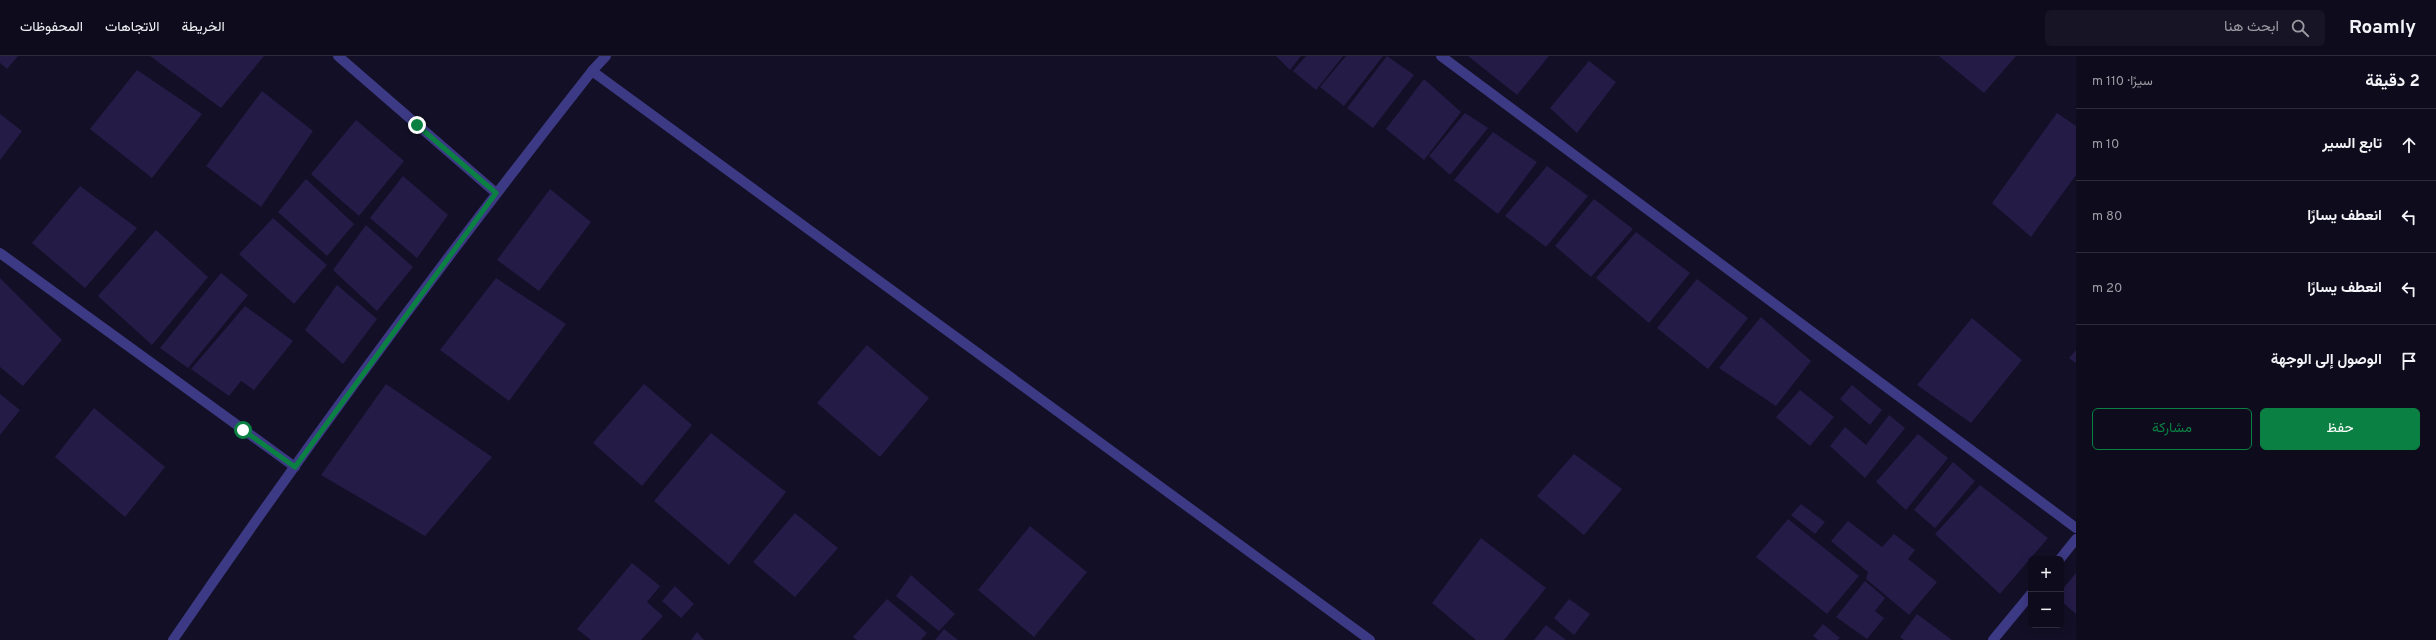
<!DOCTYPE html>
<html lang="ar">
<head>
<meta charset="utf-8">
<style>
  body { margin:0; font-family:Overpass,Vazirmatn,sans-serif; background:#171425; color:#f1f3f6; direction:rtl }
  .controls { position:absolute; right:12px; bottom:12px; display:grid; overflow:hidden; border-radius:6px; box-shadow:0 2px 10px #0003 }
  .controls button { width:36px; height:36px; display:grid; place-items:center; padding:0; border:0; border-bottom:1px solid #2e2b3b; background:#0e0b1c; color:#f1f3f6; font:20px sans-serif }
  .stop { position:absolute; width:12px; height:12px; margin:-9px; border:3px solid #0b8043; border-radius:50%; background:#fff }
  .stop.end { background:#0b8043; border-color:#fff; box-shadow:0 1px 4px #0008 }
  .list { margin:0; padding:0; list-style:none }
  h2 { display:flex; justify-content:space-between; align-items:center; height:52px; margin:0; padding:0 16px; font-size:17px }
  h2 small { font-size:13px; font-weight:400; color:#9b9ba3 }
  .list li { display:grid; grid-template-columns:26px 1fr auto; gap:12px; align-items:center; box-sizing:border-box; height:72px; padding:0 16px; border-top:1px solid #2e2b3b }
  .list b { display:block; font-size:15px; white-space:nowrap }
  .list em { font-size:13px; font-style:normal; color:#9b9ba3 }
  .actions { display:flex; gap:8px; padding:12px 16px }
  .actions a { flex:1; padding:9px 0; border:1px solid #0b8043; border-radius:6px; text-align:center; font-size:14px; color:#0b8043 }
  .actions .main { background:#0b8043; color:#fff }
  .icon { flex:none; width:22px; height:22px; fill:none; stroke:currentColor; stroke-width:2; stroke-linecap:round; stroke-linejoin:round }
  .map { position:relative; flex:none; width:2076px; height:584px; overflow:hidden; direction:ltr }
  header { display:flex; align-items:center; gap:24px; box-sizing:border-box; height:56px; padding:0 20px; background:#0e0b1c; border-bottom:1px solid #2e2b3b }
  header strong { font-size:19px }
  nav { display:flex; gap:22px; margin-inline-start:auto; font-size:14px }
  .search { width:280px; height:36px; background:#171425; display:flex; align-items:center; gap:10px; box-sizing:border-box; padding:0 14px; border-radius:6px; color:#9b9ba3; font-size:15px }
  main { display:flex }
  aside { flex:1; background:#0e0b1c }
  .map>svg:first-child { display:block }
</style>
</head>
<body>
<header>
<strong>Roamly</strong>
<div class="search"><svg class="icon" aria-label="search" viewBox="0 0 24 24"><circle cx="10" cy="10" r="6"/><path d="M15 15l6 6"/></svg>ابحث هنا</div>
<nav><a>الخريطة</a><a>الاتجاهات</a><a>المحفوظات</a></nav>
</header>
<main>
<aside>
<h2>2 دقيقة<small>سيرًا · 110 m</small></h2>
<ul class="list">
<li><svg class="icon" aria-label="ahead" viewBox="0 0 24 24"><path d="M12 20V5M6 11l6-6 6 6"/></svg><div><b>تابع السير</b></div><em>10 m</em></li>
<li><svg class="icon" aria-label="left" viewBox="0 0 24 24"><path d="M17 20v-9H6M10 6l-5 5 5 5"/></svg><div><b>انعطف يسارًا</b></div><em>80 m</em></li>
<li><svg class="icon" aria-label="left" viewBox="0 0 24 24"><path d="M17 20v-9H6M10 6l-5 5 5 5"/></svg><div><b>انعطف يسارًا</b></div><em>20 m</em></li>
<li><svg class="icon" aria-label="arrive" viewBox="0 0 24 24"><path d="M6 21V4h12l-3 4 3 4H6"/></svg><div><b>الوصول إلى الوجهة</b></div></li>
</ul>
<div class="actions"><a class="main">حفظ</a><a>مشاركة</a></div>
</aside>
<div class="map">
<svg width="2076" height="584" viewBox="0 0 2076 584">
  <rect width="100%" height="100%" fill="#130f26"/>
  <g fill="#241b47">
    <path d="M0,0H18L7,13L0,7Z"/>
    <path d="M150,0H264L221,52Z"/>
    <path d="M1276,0H1301L1290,14Z"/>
    <path d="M1306,0H1343L1316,34L1293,15Z"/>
    <path d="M1346,0H1383L1344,50L1320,31Z"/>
    <path d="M1387,0L1414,19L1373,72L1347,52Z"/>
    <path d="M1468,0H1549L1517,39Z"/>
    <path d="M1939,0H2016L1984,37Z"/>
    <path d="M1589,5L1616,26L1577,77L1550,52Z"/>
    <path d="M137,14L202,58L152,122L90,73Z"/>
    <path d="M1424,23L1461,56L1424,104L1386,73Z"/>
    <path d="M262,35L313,75L261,151L206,110Z"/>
    <path d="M1465,57L1488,72L1450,119L1429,100Z"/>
    <path d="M2057,57L2076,70V119L2031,181L1992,147Z"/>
    <path d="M0,58L22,75L0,104Z"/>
    <path d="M356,64L404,105L359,160L311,118Z"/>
    <path d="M1493,76L1537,106L1498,158L1454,124Z"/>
    <path d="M1547,110L1588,140L1546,191L1505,160Z"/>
    <path d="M403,120L448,159L417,202L370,162Z"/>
    <path d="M306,123L354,168L327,200L278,156Z"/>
    <path d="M80,130L137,172L85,232L32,187Z"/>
    <path d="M550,133L591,166L539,235L497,204Z"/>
    <path d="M1594,143L1633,173L1591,221L1555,190Z"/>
    <path d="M273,162L327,209L294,248L239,198Z"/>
    <path d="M366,169L413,211L377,255L333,214Z"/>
    <path d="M156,174L208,221L152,289L98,240Z"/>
    <path d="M1636,176L1690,217L1649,267L1596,222Z"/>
    <path d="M221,217L248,239L188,312L160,292Z"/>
    <path d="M0,222L62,284L23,330L0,311Z"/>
    <path d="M496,222L566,268L509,345L440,294Z"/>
    <path d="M1697,223L1748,262L1708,313L1657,272Z"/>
    <path d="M337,229L377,263L343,308L305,274Z"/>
    <path d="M245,250L293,285L254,334L241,325L229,340L191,313Z"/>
    <path d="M1761,261L1811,305L1776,350L1719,312Z"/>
    <path d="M1972,262L2022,304L1971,367L1917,329Z"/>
    <path d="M867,289L929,342L880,401L817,347Z"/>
    <path d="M2076,294V307L2069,302Z"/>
    <path d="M386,328L492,401L425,480L321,419Z"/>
    <path d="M644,328L692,369L642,430L593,387Z"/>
    <path d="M1852,329L1882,354L1870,369L1840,343Z"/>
    <path d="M1800,334L1834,361L1810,390L1776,361Z"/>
    <path d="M0,338L20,354L0,379Z"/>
    <path d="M94,352L165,411L125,461L55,401Z"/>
    <path d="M1889,359L1905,372L1865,422L1830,390L1845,371L1866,389Z"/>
    <path d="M711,377L786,436L729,509L654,445Z"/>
    <path d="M1918,378L1948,402L1906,454L1876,426Z"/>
    <path d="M1574,398L1622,433L1584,479L1537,440Z"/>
    <path d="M1953,406L1975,425L1935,472L1914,454Z"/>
    <path d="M1980,429L2048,482L2000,538L1935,478Z"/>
    <path d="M1801,448L1825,466L1815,478L1791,459Z"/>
    <path d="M795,457L838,492L795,541L753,506Z"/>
    <path d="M1788,463L1859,520L1827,558L1756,501Z"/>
    <path d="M1848,465L1882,491L1894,478L1915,494L1908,503L1937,526L1909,559L1866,523L1868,516L1831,485Z"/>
    <path d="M1030,470L1087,516L1034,581L978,534Z"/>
    <path d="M1481,482L1546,532L1504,584H1476L1432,547Z"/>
    <path d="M632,507L660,530L647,546L663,560L641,584H591L577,573Z"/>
    <path d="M2076,517V558L2061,545V535Z"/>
    <path d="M911,519L955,558L939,575L896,540Z"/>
    <path d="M1865,525L1885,542L1875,555L1884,562L1867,583L1836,561Z"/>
    <path d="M675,530L694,548L681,562L662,545Z"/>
    <path d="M887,543L927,577L921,584H857L853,581Z"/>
    <path d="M1569,543L1590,558L1574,579L1554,562Z"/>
    <path d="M1917,558L1952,584H1904L1900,581Z"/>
    <path d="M1823,568L1840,582L1837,584H1818L1813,580Z"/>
    <path d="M1546,569L1566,584H1534Z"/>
    <path d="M944,573L958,584H935Z"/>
    <path d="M697,576L704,584H691Z"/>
  </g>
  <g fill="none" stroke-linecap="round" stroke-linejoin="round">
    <g stroke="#3d3a85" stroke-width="10">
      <path d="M338,0L496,137"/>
      <path d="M1441,0L2076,472"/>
      <path d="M592,15L1370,584"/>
      <path d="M0,197L295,411"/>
      <path d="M2060,503L2076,483"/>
      <path d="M173,584C306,390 446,200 592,15L606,0"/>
      <path d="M1993,584L2031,538"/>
    </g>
  </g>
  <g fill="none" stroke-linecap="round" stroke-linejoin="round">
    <path stroke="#0b8043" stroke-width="5" d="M243,374L295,411L496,137L417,69"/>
  </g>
</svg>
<div class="controls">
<button>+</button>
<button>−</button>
</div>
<div class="stop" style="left:243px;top:374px"></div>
<div class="stop end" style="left:417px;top:69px"></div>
</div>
</main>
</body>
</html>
